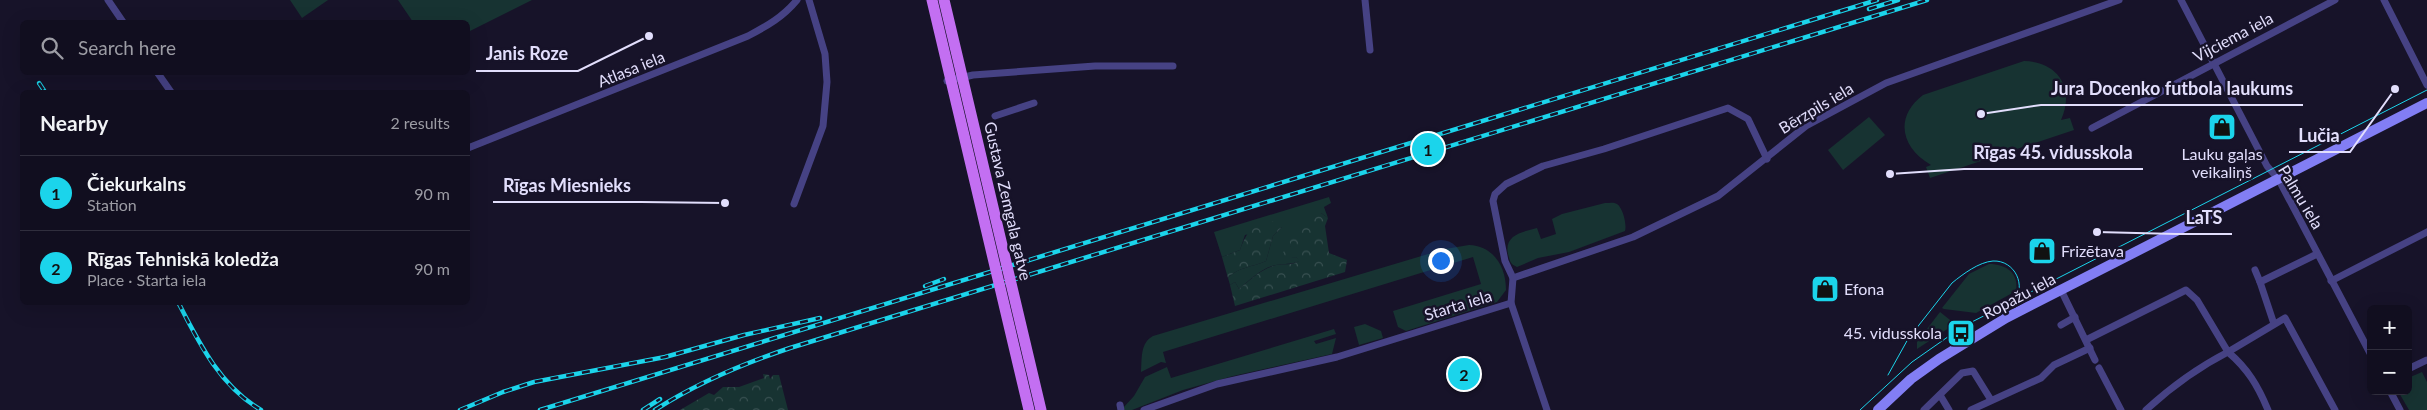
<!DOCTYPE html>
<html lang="en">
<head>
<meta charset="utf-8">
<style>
  body { margin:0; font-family:Lato,sans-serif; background:#1a1728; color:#f1f3f6 }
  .controls { position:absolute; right:15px; bottom:15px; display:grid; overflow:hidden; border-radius:8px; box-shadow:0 5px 20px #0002 }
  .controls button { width:45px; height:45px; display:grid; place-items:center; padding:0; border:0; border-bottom:1px solid #302e3d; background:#110e1f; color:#f1f3f6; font:25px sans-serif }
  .you { position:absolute; left:1440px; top:260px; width:18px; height:18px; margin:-12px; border:4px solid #fff; border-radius:50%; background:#1a73e8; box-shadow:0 0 0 8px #1a73e833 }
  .badge { display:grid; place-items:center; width:32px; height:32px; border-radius:50%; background:#1bd4eb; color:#111; font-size:16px; font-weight:700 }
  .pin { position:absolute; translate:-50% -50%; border:2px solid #fff; box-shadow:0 1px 5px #0006 }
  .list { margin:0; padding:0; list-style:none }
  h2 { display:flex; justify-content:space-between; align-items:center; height:65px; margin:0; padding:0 20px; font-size:21px }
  h2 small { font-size:16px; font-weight:400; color:#9c9ca4 }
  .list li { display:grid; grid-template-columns:32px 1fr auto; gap:15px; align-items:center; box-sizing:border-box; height:75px; padding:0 20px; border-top:1px solid #302e3d }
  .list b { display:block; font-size:19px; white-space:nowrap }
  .list p { margin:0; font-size:16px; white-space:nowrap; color:#9c9ca4 }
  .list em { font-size:16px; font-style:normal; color:#9c9ca4 }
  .icon { flex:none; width:28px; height:28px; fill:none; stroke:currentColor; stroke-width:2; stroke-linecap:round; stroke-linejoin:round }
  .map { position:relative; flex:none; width:2427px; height:410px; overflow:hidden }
  .search { position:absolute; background:#110e1f; box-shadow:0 5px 20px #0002; left:20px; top:20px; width:450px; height:55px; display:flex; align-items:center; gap:12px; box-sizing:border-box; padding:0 18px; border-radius:8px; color:#9c9ca4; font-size:19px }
  .panel { position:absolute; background:#110e1f; box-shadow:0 5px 20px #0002; left:20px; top:90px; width:450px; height:215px; border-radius:8px }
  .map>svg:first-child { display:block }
</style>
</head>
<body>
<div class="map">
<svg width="2427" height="410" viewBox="0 0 2427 410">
  <defs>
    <pattern id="forest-crowns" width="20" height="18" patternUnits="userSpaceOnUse" patternTransform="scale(1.25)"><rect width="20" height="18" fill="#173332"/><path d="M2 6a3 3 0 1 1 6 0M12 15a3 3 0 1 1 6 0" fill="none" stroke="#385051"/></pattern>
  </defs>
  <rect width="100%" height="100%" fill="#171329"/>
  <g fill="#173332">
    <path d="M290,0H328L302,18Z"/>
    <path d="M398,0H532L468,32V22H413Z"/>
    <path d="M2024,61C2059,62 2075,89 2061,120L2070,118L2074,130L1930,178L1926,167L1931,165C1901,148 1894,117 1923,95Z"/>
    <path d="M1869,117L1885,135L1843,170L1828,150Z"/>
    <path d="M1329,197L1331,203L1324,207L1328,218L1321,213L1291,246L1286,258L1296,257L1300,261C1291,265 1285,263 1276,265C1261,268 1250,280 1239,289L1235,282L1230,285L1228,278C1238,267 1253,267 1266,261L1273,236L1282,227L1245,235L1240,250L1222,257L1214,232Z"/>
    <path d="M1605,203C1609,203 1614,202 1617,204C1623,208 1627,225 1625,231L1569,252L1538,258L1517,267C1510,264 1510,261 1508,254C1504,235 1522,232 1537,228L1541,239L1556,234L1552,219L1562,214Z"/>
    <path d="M1469,245C1494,246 1506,267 1506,290L1497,302L1406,331L1398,327L1393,311L1481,284L1473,257L1163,352L1166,363L1161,362L1141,372C1142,359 1140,343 1153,336L1445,249Z"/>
    <path d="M1989,264C2006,264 2019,273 2016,291L1976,313L1944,309L1942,308L1969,274Z"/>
    <path d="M1940,312L1955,324L1917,349V342Z"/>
    <path d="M1365,324L1381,331L1383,338L1359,345L1354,327Z"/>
    <path d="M1334,329L1336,334L1314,341L1316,344L1336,338L1332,354L1233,376L1183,390L1132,410H1125L1123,408L1134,396L1145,377L1167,367L1171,378Z"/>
    <path d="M2422,372L2427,382V410H2409L2398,391H2408V378Z"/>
  </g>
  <g fill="url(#forest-crowns)">
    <path d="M1321,213L1328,218L1325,226L1329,253L1347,260L1345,272L1235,306L1230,285L1235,282L1239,289C1250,280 1261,269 1276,265C1284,263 1291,266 1299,261L1296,257L1286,259L1283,252L1291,246L1288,236L1305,214Z"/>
    <path d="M1275,221L1281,222L1282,227L1273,236L1266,261C1253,267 1238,267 1228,278L1222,257L1240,250C1248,228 1253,226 1275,221Z"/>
    <path d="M763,374L769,375L770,379L773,375H779L788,410H680L709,393L714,395L723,387H739L764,378Z"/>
  </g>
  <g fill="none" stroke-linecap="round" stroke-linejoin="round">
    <g stroke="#464284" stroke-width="7">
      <path d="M108,0L123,22"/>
      <path d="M1365,0L1370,50"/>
      <path d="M2181,0L2267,166L2279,180L2371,355"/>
      <path d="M2384,0L2427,85"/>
      <path d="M157,72L171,92"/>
      <path d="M947,81L973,75L1095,66H1173"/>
      <path d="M995,116L1034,103"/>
      <path d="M2092,128L2335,0"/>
      <path d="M468,148L748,36C767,26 783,17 797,0"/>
      <path d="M794,204L823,126L827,82L825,54L809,0"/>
      <path d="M2255,270L2260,282"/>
      <path d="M1513,278L1633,237L1718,196L1806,126L1886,83L2119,0"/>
      <path d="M2331,281L2427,232"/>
      <path d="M2061,290L2095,360"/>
      <path d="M2274,324L2260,282L2317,254"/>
      <path d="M2061,325L2075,317"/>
      <path d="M2086,340L2186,290L2197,300L2228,352L2285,318L2335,410"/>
      <path d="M2099,368L2121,410"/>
      <path d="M2408,369L2427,360"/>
      <path d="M2390,391L2400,410"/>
      <path d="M1940,395L1949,410"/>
      <path d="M1120,405L1121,410"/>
      <path d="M1144,410L1217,384L1337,357L1511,303"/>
      <path d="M1547,410L1511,303L1513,278L1505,261L1493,201L1495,194L1506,184L1543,166L1604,149L1728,108L1748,119L1767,159"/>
      <path d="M1924,410L1962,373L1973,371L1991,400"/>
      <path d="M1971,410L2041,378L2054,365L2090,348"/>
      <path d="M2146,410C2171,387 2197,368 2228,352C2248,369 2258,386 2268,410"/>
    </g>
    <path stroke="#827ef4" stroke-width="10" d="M1878,410L1911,379L1939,359L2006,318L2427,103"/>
    <g stroke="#1bd4eb" stroke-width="1">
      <path d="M1888,375L1908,339L1952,283C1963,274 1979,262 1993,261C2015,260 2027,286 2014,302"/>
      <path d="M1860,410L1912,362L1962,327L2427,90"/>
    </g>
    <defs>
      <g id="rail">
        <path d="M1869,9L1898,0"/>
        <path d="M39,83L45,92"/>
        <path d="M925,286L944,279"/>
        <path d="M178,302C199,343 220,386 261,410"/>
        <path d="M460,410L503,392L534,382L665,357L744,335L820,318"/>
        <path d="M540,410L1877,0"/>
        <path d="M643,410L660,399"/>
        <path d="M655,410C697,383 742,364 790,348L1927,0"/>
      </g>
    </defs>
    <use href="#rail" stroke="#1bd4eb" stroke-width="4.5"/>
    <use href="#rail" stroke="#171329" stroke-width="2.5" stroke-dasharray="8" stroke-linecap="butt"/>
    <g stroke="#c36ff2" stroke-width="11">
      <path d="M932,0L1029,410"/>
      <path d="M944,0L1041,410"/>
    </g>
  </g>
  <defs>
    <symbol id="shop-square" viewBox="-11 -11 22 22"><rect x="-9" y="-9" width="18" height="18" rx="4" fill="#1bd4eb" stroke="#171329"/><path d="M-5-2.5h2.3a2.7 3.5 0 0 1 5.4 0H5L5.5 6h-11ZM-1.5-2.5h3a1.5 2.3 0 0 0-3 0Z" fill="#111"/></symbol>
    <symbol id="bus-square" viewBox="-11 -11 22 22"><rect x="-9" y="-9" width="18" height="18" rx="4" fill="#1bd4eb" stroke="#171329"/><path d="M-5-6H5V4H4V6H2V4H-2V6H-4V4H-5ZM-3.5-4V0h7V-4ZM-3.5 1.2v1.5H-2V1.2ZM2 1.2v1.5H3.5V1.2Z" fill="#111"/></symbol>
  </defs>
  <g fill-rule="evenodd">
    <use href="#shop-square" x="2206" y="111" width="32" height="32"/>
    <use href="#shop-square" x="2026" y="235" width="32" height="32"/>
    <use href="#shop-square" x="1809" y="273" width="32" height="32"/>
    <use href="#bus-square" x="1945" y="317" width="32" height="32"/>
  </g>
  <g text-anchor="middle" stroke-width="5" stroke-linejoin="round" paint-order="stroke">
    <g font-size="16" fill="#e2defc" stroke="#171329">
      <text transform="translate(2233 37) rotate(-28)" y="6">Vijciema iela</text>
      <text transform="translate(631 69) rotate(-22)" y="6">Atlasa iela</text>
      <text transform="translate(1816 108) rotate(-31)" y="6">Bērzpils iela</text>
      <text transform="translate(2301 197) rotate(59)" y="6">Palmu iela</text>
      <text transform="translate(1008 201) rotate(77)" y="6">Gustava Zemgala gatve</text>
      <text transform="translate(2019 296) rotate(-28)" y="6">Ropažu iela</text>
      <text transform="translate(1458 305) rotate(-17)" y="6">Starta iela</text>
    </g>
    <g font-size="16" fill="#e2defc" stroke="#171329" text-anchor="start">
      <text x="2222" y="160" text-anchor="middle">Lauku gaļas<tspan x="2222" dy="18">veikaliņš</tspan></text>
      <text x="2061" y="257">Frizētava</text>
      <text x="1844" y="295">Efona</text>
      <text x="1942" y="339" text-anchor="end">45. vidusskola</text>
    </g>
  </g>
  <path fill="none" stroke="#e2defc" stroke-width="2" d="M649 36L578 71H476M1981 114L2041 105H2303M2395 89L2350 152H2289M1890 174L1964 169H2143M725 203L641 202H493M2097 232L2176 234H2232"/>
  <g fill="#e2defc" stroke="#171329" stroke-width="2">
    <circle cx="649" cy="36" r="5"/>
    <circle cx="1981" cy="114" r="5"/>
    <circle cx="2395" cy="89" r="5"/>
    <circle cx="1890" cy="174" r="5"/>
    <circle cx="725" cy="203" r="5"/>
    <circle cx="2097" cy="232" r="5"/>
  </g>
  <g font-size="18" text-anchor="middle" font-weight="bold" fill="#e2defc" stroke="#171329" stroke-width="5" stroke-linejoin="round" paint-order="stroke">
    <text x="527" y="60">Janis Roze</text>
    <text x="2172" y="95">Jura Docenko futbola laukums</text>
    <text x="2319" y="142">Lučia</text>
    <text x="2053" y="159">Rīgas 45. vidusskola</text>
    <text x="567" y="192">Rīgas Miesnieks</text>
    <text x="2204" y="224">LaTS</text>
  </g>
</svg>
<div class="controls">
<button>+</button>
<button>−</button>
</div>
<div class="you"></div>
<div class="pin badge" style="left:1428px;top:149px">1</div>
<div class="pin badge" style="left:1464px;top:374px">2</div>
<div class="search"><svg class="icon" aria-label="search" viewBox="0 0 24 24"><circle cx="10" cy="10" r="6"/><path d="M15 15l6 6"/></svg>Search here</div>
<section class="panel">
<h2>Nearby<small>2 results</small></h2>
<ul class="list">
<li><span class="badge">1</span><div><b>Čiekurkalns</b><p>Station</p></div><em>90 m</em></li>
<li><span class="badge">2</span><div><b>Rīgas Tehniskā koledža</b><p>Place · Starta iela</p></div><em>90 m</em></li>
</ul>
</section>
</div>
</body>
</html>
